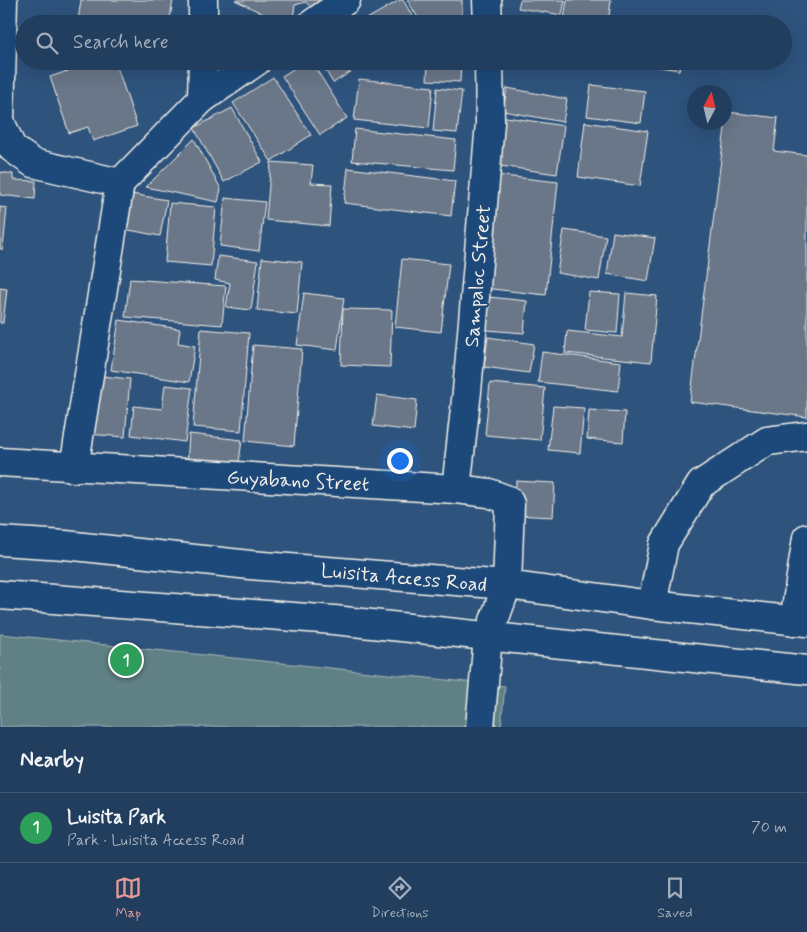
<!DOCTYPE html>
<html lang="en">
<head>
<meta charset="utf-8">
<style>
  body { margin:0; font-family:Mynerve,sans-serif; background:#2a4564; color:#f1f3f6 }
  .compass { position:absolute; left:687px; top:85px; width:45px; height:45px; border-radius:50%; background:#223e5e; box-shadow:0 5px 20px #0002; rotate:7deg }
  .you { position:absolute; left:399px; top:460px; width:18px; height:18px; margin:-12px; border:4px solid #fff; border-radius:50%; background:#1a73e8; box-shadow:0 0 0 8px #1a73e833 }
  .badge { display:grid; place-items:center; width:32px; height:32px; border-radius:50%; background:#e69b98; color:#fff; font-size:16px; font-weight:700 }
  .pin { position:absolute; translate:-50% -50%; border:2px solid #fff; box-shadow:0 1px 5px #0006 }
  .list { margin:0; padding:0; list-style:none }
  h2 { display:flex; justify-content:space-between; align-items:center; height:65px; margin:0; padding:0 20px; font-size:21px }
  h2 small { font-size:16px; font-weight:400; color:#a2aebc }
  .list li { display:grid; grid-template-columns:32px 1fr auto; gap:15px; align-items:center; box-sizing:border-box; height:70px; padding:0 20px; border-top:1px solid #3f5773 }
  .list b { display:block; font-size:19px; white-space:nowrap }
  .list p { margin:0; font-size:16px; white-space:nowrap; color:#a2aebc }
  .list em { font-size:16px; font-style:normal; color:#a2aebc }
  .icon { flex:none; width:28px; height:28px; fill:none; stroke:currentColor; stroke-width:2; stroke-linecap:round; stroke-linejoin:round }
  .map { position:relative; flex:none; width:807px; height:727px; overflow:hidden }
  .search { position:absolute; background:#223e5e; box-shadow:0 5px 20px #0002; left:15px; right:15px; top:15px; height:55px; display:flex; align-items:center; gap:12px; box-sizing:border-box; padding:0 18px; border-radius:28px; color:#a2aebc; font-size:19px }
  .sheet { height:135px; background:#223e5e }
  nav { display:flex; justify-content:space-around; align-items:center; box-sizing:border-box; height:70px; border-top:1px solid #3f5773; background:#223e5e; font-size:14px; color:#a2aebc }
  nav a { display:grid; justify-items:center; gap:2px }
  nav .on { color:#e69b98 }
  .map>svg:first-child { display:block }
</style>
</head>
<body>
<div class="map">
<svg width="807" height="727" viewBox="0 0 807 727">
  <rect width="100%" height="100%" fill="#2e537d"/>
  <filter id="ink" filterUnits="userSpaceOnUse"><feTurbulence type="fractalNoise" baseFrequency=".02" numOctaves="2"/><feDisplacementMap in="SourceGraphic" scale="10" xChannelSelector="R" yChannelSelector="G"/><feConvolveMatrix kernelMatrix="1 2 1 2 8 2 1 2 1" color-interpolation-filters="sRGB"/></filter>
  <g filter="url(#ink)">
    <path fill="#5f8084" stroke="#aab8b6" d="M0,634L505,686L501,727H0Z"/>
    <g fill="#6a7789" stroke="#f4f1e8">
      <path d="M81,0H173L169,24H101L78,20Z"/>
      <path d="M235,0H328L313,10L306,2L295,5L292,24H284Z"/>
      <path d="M400,0H403L417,24H358Z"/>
      <path d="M407,0H462V24H422Z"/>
      <path d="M520,0H565L562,15L518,8Z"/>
      <path d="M567,0H611L608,24L564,19Z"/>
      <path d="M97,61H115L137,126L93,141L88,127L69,133L50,77Z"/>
      <path d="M306,61H311L347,118L320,135L282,76Z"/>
      <path d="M320,61H368L333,83Z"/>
      <path d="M428,61H461L460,82L427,80Z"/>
      <path d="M622,61H681L679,70Z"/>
      <path d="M273,77L311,135L271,161L233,103Z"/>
      <path d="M359,79L433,87L429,128L354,120Z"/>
      <path d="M591,85L645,91L641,123L587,116Z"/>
      <path d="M437,88L462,91L457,133L433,131Z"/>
      <path d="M507,88L567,99L563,122L503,111Z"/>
      <path d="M232,108L262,162L224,182L194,128Z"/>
      <path d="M727,112L778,118L774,151L807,155V417L690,402Z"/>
      <path d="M500,116L564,126L557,174L493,165Z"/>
      <path d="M585,122L648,131L640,186L578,177Z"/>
      <path d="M355,129L456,140L453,170L352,161Z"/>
      <path d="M194,139L221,189L218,202L146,187Z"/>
      <path d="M271,162L313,165L311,183L332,184L329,226L266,220Z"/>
      <path d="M348,168L455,181L451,216L344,203Z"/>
      <path d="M0,172L13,174V180L36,181L35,199L0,195Z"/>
      <path d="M495,175L558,182L546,295L483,288Z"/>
      <path d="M131,194L167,200L160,236L124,229Z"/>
      <path d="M225,198L265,202L259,251L220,246Z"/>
      <path d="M170,203L216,207L211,266L165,262Z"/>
      <path d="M0,207L7,208L3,249H0Z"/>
      <path d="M564,230L606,236L599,280L557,273Z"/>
      <path d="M613,232L655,238L648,281L607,274Z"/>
      <path d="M218,256L258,261L251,310L226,307L230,283L215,280Z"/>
      <path d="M262,258L302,262L297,314L257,310Z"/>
      <path d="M402,259L449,264L441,332L395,327Z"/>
      <path d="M130,279L226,286L222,325L125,317Z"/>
      <path d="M0,288L7,289L3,323H0Z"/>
      <path d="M589,292L620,294L617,333L585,330Z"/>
      <path d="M304,293L344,298L337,350L297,345Z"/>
      <path d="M626,293L657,296L651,362L565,353L567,331L622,337Z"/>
      <path d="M489,297L527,301L524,333L487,330Z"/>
      <path d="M343,309L392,310L390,367L341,365Z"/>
      <path d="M119,320L180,329L178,343L195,346L189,382L111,370Z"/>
      <path d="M201,329L249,333L241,431L193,427Z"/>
      <path d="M488,337L534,344L529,373L484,367Z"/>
      <path d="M253,345L302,349L294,446L245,441Z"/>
      <path d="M542,352L621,362L618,391L538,382Z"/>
      <path d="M92,375L130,379L125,437L87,434Z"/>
      <path d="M490,383L545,388L540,440L485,435Z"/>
      <path d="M165,385L192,388L185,442L131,435L134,406L162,409Z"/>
      <path d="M377,395L417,400L414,431L373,426Z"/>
      <path d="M553,406L584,408L580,453L548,450Z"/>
      <path d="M589,410L625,412L623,442L587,439Z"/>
      <path d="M189,434L242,440L238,469L187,465Z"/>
      <path d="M516,481L555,483L553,517L515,515Z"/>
    </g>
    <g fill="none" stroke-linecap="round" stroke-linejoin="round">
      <defs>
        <g id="minor">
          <path d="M3,0L0,121L12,148L33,163L120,183"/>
          <path d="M487,0L488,24"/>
          <path d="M203,24V0"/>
          <path d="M312,24L346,0"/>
          <path d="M202,99L203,61"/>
          <path d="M0,462L456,489L489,493L508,500L510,504L507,585L488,637L480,727"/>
          <path d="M74,468L120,183L202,99L257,61"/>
          <path d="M456,489L467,391L490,123L489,61"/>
          <path d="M652,605L664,544L701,484L767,441L807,436"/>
          <path d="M794,621L807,538"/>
        </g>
        <g id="major">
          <path d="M0,541L65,545L250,565L507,585L652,605L807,622"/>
          <path d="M0,595L334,620L807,670"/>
        </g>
      </defs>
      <use href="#minor" stroke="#f4f1e8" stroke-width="31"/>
      <use href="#major" stroke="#f4f1e8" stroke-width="31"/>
      <use href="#minor" stroke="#1f4a7a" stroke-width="28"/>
      <use href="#major" stroke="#1f4a7a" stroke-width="28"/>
    </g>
  </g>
  <g text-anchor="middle" stroke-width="4" stroke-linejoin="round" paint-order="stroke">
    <g font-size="20" fill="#f4f1e8" stroke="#1f4a7a">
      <text transform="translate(477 276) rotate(-85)" y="7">Sampaloc Street</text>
      <text transform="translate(298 480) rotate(3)" y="7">Guyabano Street</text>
      <text transform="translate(404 577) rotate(5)" y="7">Luisita Access Road</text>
    </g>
  </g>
</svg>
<svg class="compass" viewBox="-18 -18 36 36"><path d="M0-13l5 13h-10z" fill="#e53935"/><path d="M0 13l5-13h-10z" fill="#a2aebc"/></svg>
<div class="you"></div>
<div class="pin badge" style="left:126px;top:660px;background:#2e9e5b">1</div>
<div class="search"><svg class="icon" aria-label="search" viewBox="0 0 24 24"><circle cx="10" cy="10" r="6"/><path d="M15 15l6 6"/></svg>Search here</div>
</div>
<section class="sheet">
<h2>Nearby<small></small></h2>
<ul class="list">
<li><span class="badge" style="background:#2e9e5b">1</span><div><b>Luisita Park</b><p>Park · Luisita Access Road</p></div><em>70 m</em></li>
</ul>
</section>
<nav>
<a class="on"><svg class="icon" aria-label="map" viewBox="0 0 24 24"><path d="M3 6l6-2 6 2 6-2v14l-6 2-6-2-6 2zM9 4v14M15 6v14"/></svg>Map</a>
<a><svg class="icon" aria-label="directions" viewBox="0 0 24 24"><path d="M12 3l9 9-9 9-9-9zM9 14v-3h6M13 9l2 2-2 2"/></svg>Directions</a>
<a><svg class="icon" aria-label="saved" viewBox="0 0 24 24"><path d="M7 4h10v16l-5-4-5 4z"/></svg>Saved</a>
</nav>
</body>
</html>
